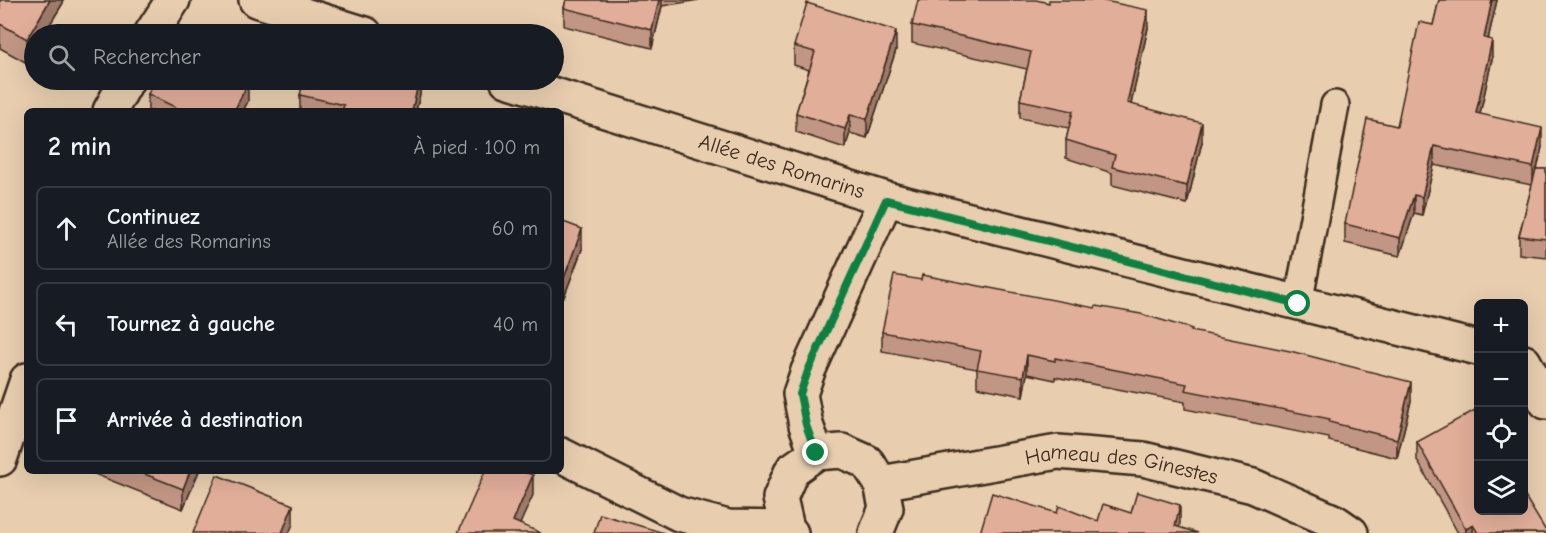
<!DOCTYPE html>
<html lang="fr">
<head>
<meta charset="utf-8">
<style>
  body { margin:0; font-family:"Comic Neue",sans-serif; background:#242831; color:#f1f3f6 }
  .controls { position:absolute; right:18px; bottom:18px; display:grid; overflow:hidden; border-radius:9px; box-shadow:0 6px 24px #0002 }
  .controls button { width:54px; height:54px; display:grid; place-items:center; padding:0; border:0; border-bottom:2px solid #363941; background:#171b24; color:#f1f3f6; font:30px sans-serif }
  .stop { position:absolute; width:18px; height:18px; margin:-14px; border:4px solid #0b8043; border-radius:50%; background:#fff }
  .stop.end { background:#0b8043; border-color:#fff; box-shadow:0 2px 6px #0008 }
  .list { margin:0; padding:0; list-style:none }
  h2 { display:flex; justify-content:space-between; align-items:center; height:78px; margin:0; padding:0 24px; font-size:26px }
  h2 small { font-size:20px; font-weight:400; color:#9ea1a6 }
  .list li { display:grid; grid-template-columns:39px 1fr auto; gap:18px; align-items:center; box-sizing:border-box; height:84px; margin:0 12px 12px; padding:0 12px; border:2px solid #363941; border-radius:9px }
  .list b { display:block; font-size:22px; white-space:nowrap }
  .list p { margin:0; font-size:20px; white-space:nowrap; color:#9ea1a6 }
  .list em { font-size:20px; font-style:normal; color:#9ea1a6 }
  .icon { flex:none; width:33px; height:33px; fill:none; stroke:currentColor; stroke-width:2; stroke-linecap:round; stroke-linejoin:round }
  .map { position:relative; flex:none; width:1546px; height:533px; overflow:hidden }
  .search { position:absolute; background:#171b24; box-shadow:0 6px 24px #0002; left:24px; top:24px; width:540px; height:66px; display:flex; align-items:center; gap:15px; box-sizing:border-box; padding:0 21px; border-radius:33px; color:#9ea1a6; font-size:22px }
  .panel { position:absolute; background:#171b24; box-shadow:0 6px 24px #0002; left:24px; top:108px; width:540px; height:366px; border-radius:9px }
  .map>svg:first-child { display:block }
</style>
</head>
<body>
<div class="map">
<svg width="1546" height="533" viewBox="0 0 1546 533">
  <rect width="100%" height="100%" fill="#e8ceaf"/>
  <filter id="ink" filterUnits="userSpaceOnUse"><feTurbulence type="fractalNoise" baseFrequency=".0167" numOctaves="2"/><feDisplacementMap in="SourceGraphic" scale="12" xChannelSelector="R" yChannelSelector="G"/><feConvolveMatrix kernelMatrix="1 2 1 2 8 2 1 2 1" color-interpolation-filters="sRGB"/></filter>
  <g filter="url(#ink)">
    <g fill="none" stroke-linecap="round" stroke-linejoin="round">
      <defs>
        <path id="service" d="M1298,304L1335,105"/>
        <g id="minor">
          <path d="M256,0L365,34"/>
          <path id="s1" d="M507,80L886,199L1478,348"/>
          <path d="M1524,362L1546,402"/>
          <path d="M816,453L806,425L800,394L808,371L886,199"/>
          <path d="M561,455L679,514L728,527L787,528"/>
          <path id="s2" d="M881,483L1058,452L1143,459L1253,486L1335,522L1351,533"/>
          <path d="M791,533L787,528L780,498L792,470L816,453L842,451L867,462L881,483L886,508L876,533"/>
        </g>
        <g id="tertiary">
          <path d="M151,34L173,0"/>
          <path d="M110,111L127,80"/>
          <path d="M0,459L27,380"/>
        </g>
      </defs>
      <use href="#service" stroke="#3b2a1e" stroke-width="32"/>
      <use href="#minor" stroke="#3b2a1e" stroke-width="38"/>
      <use href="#tertiary" stroke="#3b2a1e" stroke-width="38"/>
      <use href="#service" stroke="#e8ceaf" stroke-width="27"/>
      <use href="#minor" stroke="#e8ceaf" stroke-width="33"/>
      <use href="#tertiary" stroke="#e8ceaf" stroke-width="33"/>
    </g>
    <g fill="#c29684" stroke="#3b2a1e" stroke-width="1.5">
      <path d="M0,0H63V3L44,34H34V51L27,63L0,48Z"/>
      <path d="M566,0H699L662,6L652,48L564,26V8Z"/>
      <path d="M1439,0H1497L1488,39L1492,59L1480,114L1542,147L1537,169H1546V257L1519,254V236L1532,185L1434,165L1422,215L1414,213L1400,256L1345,243V224L1397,126L1433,25Z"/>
      <path d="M912,25L1148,28L1131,104L1202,142L1187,204L1112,185V173L1066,158V140L1069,128L1020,118V100L1027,69L912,43Z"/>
      <path d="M794,46L896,50L867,138L850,133L845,148L796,132V113L809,70L794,65Z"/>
      <path d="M420,80V94L416,111H300V95Z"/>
      <path d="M148,94L248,101L243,111H148Z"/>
      <path d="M561,221L582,249L564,297L561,296Z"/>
      <path d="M1192,331L1411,401L1397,458L1329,441V438L1185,409V402L1055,377V380L1027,374L1023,396L977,387V369L882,351V332Z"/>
      <path d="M1417,442L1479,510L1546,533H1458L1417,460Z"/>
      <path d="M92,471H199L183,509L92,473Z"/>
    </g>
    <g fill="#9e7a6b" stroke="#3b2a1e" stroke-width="1.5">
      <path d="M50,0H63V3L44,34H34V51L27,63V39Z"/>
      <path d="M659,0H662V6L652,48V30Z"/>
      <path d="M1492,0H1497L1484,57V38Z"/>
      <path d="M1148,10V28L1127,121V103Z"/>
      <path d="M896,31V50L867,138V119Z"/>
      <path d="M1492,40V59L1476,132V113Z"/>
      <path d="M419,80H420V94L416,111H412Z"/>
      <path d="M248,83V101L243,111H234Z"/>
      <path d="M850,115V133L845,148V129Z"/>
      <path d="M1202,123V142L1187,204V186Z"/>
      <path d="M1542,128V147L1533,186V167Z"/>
      <path d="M1434,146V165L1422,215V197Z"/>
      <path d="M1414,195V213L1400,256V238Z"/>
      <path d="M582,229V249L564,297V278Z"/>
      <path d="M1027,355V374L1023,396V377Z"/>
      <path d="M1411,382V401L1397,458V439Z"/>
      <path d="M190,471H199L183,509V489Z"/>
      <path d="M533,475V495L516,533L513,521Z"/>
      <path d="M293,505V524L289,533H282Z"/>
      <path d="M1180,505V524L1178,533L1175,526Z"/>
      <path d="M1473,525V533H1466V529Z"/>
    </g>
    <g fill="#e1ae99" stroke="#3b2a1e" stroke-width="1.5">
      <path d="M0,0H50L27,39L0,24Z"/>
      <path d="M566,0H659L652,30L564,8Z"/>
      <path d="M918,0H1036L1049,3V0H1100L1148,10L1127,103L1202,123L1187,186L1112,167L1115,155L1066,140L1073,111L1020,100L1031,52L912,25Z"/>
      <path d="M1439,0H1492L1484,38L1492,40L1476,113L1542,128L1533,167L1434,146L1422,197L1414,195L1400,238L1345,224L1367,119L1397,126L1419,22L1433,25Z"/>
      <path d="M807,3L896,31L867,119L850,115L845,129L796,113L815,52L794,46Z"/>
      <path d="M155,80H242L248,83L234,111H183L148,94Z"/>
      <path d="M304,80H419L412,111H342L344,105L300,95Z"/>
      <path d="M1536,169H1546V239L1519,236Z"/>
      <path d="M561,221L582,229L564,278L561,276Z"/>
      <path d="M894,275L921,280L922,275L1095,308L1096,306L1141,314L1192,329L1191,331L1290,351L1411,382L1397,439L1329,422L1330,419L1185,390L1187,384L1055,358V361L1027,355L1023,377L977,369L981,351L882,332Z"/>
      <path d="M1475,410L1479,417V510H1524V495L1546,531V533H1478L1473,525L1466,529L1417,442Z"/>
      <path d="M137,471H190L183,489Z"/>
      <path d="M485,471H521L533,475L513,521L541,533H458Z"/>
      <path d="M217,475L293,505L282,533H193Z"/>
      <path d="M1137,492L1180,505L1175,526L1198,533H980L992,493L1057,513L1059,506L1098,521L1103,504L1131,513Z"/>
      <path d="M600,514L664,533H594Z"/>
    </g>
  </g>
  <g fill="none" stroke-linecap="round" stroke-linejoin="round" filter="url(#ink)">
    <path stroke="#0b8043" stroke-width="8" d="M816,453L806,425L800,394L808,371L886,200L1298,304"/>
  </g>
  <g text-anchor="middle" stroke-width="4.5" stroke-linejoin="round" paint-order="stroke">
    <g font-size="21" fill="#3b2a1e" stroke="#e8ceaf">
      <text dy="7" stroke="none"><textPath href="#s1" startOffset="288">Allée des Romarins</textPath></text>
      <text dy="7" stroke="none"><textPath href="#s2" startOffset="244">Hameau des Ginestes</textPath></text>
    </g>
  </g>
</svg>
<div class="controls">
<button>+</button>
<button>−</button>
<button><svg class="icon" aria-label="locate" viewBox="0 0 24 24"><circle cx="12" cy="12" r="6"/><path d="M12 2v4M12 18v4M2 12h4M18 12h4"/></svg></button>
<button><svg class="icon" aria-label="layers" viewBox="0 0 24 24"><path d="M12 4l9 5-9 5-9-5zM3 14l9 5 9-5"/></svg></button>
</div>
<div class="stop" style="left:1298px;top:304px"></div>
<div class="stop end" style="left:816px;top:453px"></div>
<div class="search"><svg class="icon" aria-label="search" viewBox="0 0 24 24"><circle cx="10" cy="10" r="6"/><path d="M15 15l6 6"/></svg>Rechercher</div>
<section class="panel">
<h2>2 min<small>À pied · 100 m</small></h2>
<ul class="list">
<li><svg class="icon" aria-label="ahead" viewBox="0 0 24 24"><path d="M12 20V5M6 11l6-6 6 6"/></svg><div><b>Continuez</b><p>Allée des Romarins</p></div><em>60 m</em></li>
<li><svg class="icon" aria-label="left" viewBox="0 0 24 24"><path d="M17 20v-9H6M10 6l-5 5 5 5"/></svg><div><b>Tournez à gauche</b></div><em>40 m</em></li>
<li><svg class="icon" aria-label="arrive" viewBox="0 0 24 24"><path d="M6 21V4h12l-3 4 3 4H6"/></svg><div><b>Arrivée à destination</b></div></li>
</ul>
</section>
</div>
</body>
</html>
